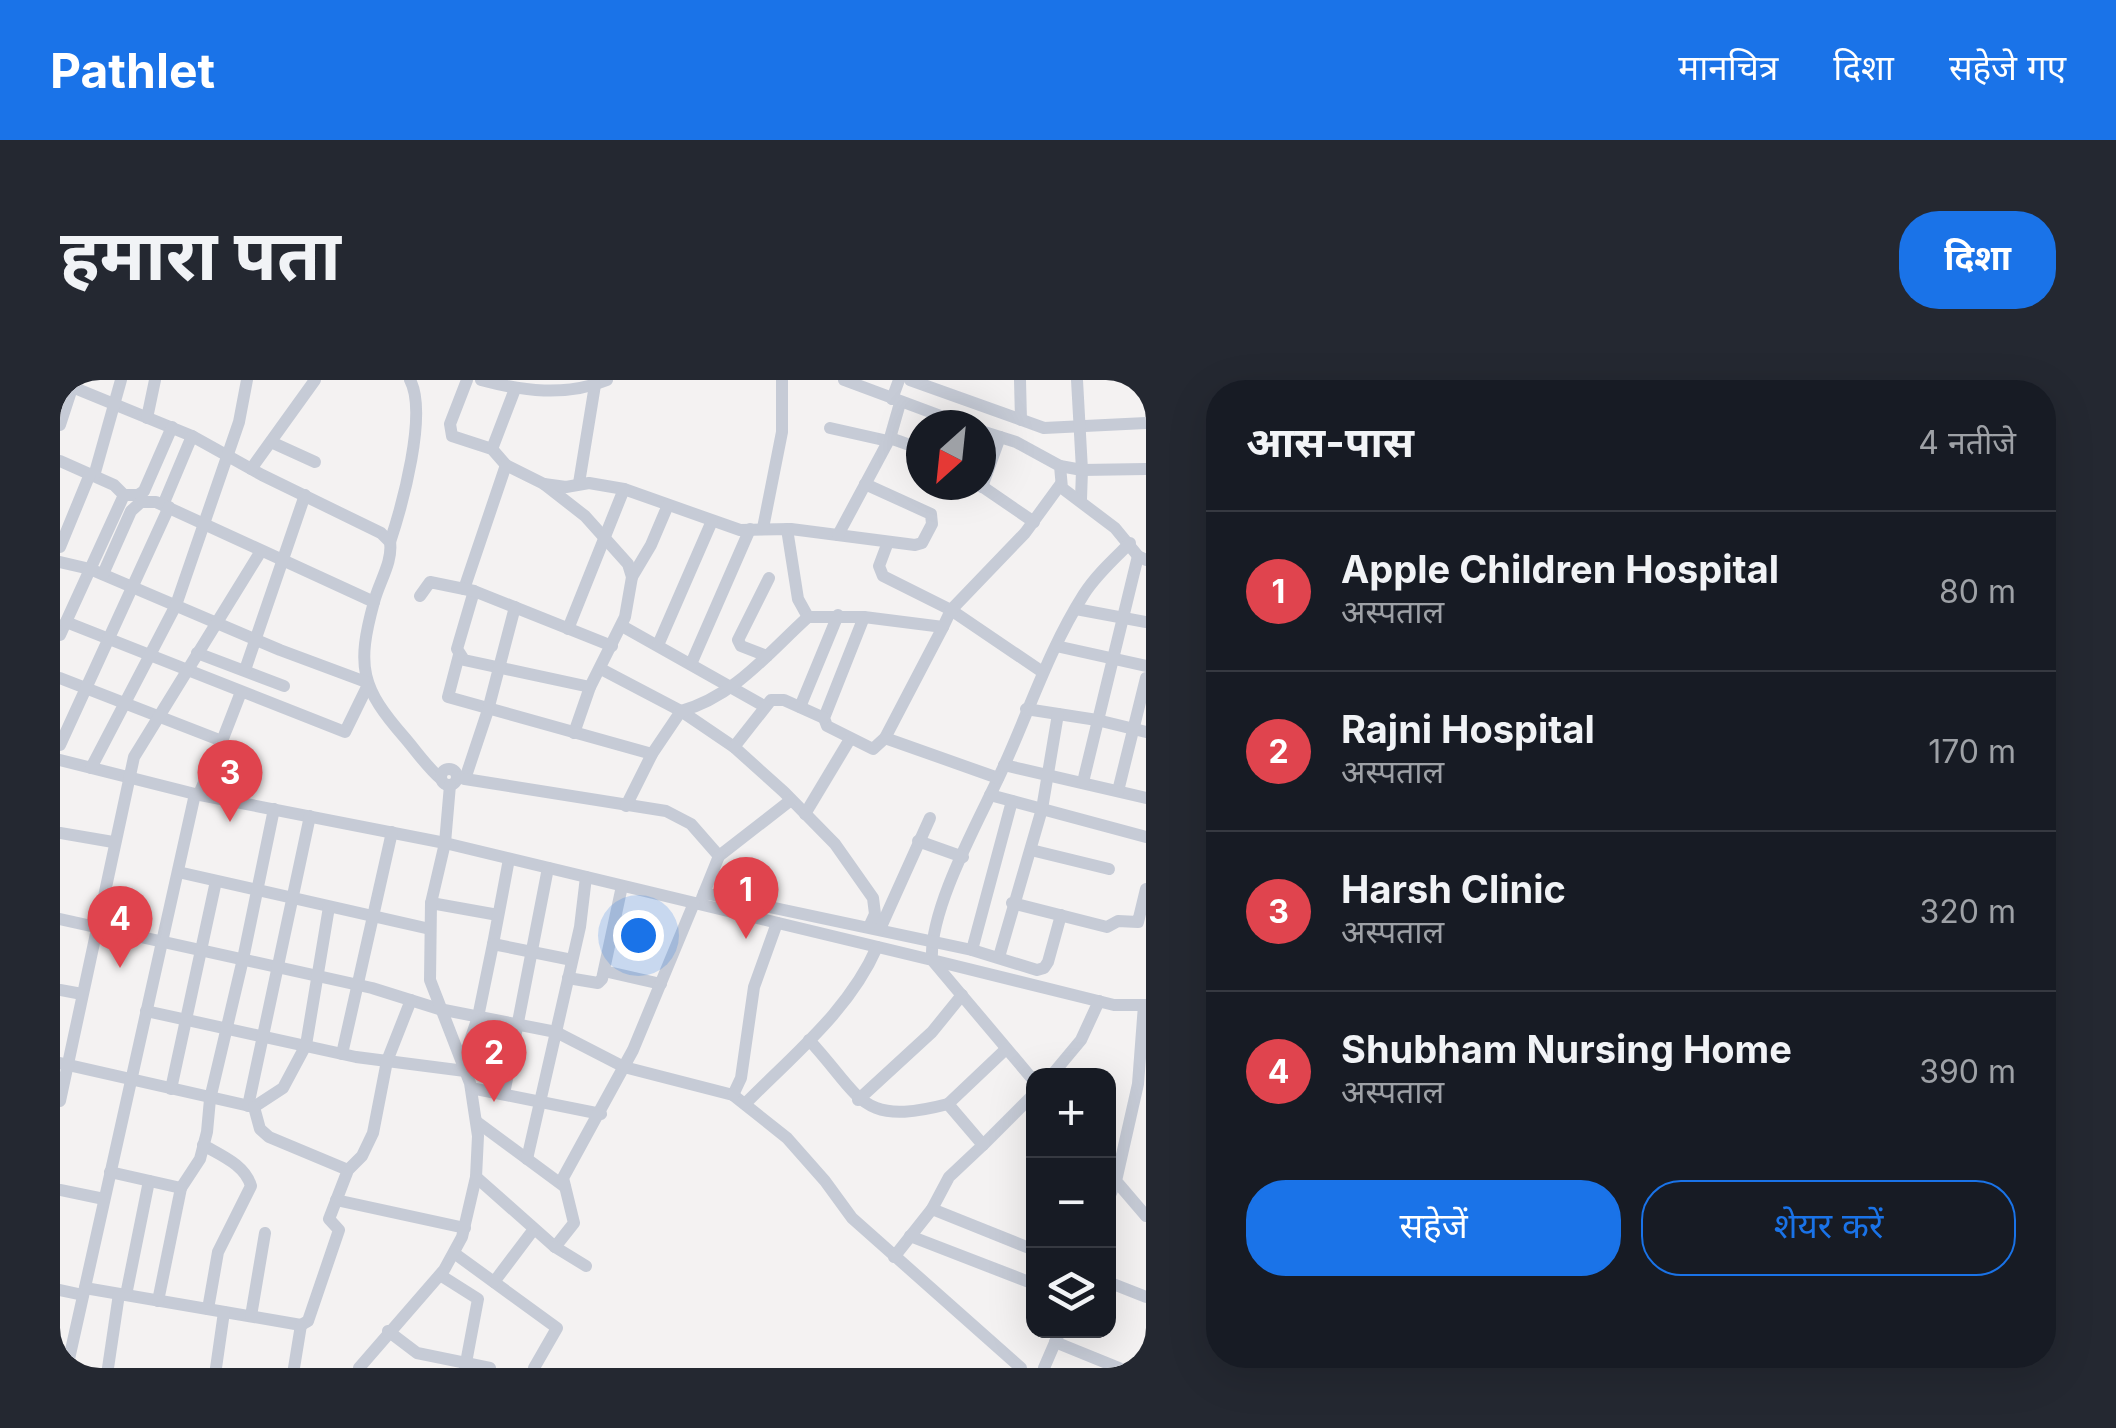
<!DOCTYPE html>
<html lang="hi">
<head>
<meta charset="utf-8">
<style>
  body { margin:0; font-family:Inter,"Noto Sans Devanagari",sans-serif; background:#242831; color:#f1f3f6 }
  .controls { position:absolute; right:30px; bottom:30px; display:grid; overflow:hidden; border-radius:20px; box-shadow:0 10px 40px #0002 }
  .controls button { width:90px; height:90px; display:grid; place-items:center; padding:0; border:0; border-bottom:2px solid #363941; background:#171b24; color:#f1f3f6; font:50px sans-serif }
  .compass { position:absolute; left:846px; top:30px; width:90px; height:90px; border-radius:50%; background:#171b24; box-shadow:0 10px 40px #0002; rotate:207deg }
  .you { position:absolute; left:578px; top:555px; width:35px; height:35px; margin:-25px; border:8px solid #fff; border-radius:50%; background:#1a73e8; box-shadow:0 0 0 15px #1a73e833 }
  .badge { display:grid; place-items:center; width:65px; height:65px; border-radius:50%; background:#1a73e8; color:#fff; font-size:32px; font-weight:700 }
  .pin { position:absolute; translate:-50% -82px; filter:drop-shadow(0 2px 5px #0008) }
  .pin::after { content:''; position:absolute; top:52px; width:35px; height:30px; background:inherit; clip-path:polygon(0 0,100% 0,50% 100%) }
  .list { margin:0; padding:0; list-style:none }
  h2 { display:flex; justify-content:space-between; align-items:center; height:130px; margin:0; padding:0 40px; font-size:42px }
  h2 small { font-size:32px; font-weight:400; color:#9ea1a6 }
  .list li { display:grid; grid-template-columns:65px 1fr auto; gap:30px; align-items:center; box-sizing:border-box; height:160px; padding:0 40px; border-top:2px solid #363941 }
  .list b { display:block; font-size:38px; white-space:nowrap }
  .list p { margin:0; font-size:32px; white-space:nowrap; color:#9ea1a6 }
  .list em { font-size:32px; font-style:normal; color:#9ea1a6 }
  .actions { display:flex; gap:20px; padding:30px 40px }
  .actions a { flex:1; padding:22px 0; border:2px solid #1a73e8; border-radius:40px; text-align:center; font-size:35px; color:#1a73e8 }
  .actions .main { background:#1a73e8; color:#fff }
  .icon { flex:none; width:55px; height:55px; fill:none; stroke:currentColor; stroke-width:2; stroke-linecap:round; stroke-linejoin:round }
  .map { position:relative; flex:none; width:1086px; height:988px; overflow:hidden; border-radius:40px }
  header { display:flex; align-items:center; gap:60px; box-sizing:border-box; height:140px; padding:0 50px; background:#1a73e8; color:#fff }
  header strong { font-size:48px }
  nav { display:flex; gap:55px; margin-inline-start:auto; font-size:35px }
  .intro { display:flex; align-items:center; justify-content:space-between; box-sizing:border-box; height:240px; padding:0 60px }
  h1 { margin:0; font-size:70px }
  .button { padding:25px 45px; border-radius:40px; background:#1a73e8; color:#fff; font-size:35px; font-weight:700 }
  main { display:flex; gap:60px; padding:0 60px }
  aside { flex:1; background:#171b24; border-radius:40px; box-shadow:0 10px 40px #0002 }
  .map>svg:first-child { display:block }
</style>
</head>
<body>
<header>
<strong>Pathlet</strong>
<nav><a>मानचित्र</a><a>दिशा</a><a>सहेजे गए</a></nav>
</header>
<div class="intro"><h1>हमारा पता</h1><a class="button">दिशा</a></div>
<main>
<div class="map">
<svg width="1086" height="988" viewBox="0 0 1086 988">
  <rect width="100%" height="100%" fill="#f4f2f2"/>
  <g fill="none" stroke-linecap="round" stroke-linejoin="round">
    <g stroke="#c6cbd6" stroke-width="12">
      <path d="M407,0L390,44L392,56L432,69L446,85L484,104L525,136L568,184L572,197L565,237L530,307L514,353"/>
      <path d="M421,0C462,11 506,17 547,0"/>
      <path d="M784,0L905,45"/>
      <path d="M850,0L984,48L1086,43"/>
      <path d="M960,0L961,40"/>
      <path d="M1017,0L1022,90L1021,119"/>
      <path d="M0,2L132,56L202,95L321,153L330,162C333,182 319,202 314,222C296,287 301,308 345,358C357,372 367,387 381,399"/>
      <path d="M832,19L839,0"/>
      <path d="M87,38L95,0"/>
      <path d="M0,45L14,2"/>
      <path d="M770,48L828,61"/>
      <path d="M921,51L956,62L1000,86L1002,108L1055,148L1078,176L1086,180"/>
      <path d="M830,58L840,23"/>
      <path d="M211,62L255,82"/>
      <path d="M432,69L455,9"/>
      <path d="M0,81L54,105L64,115L0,255"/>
      <path d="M1000,86L1022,90L1086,89"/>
      <path d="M191,89L255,0"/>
      <path d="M34,96L61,0"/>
      <path d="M519,103L535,5"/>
      <path d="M484,104L506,107L529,103L564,109L680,150L731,149L855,165L862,163L872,144L871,134L805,104"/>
      <path d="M920,105L974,142"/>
      <path d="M922,107L940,57"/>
      <path d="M64,115H78L84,111L112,47"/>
      <path d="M103,125L132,56"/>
      <path d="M703,148L722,52V0"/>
      <path d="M727,149L738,219L748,237"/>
      <path d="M778,155L830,58L861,69"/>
      <path d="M330,162C342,126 368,33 350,0"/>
      <path d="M828,162L819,186L823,196L891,230L981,291"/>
      <path d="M1070,163C1054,179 1036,195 1024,214C989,269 970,329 943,388C921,437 869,527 872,580L1054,625H1086"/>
      <path d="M0,167L30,94"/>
      <path d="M0,182L30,189L220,270L306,302"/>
      <path d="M43,194L71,131L81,122H96L314,222"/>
      <path d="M572,197L591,165L608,125"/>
      <path d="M404,209L446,85"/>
      <path d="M414,211L397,269L404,280L530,307"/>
      <path d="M360,216L370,202L414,211L552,266"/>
      <path d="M1016,229L1086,242"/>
      <path d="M804,237L764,338L767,346L813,369L825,358L883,247"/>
      <path d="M6,242L285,352L307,307"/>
      <path d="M562,246L704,326"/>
      <path d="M508,249L564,109"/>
      <path d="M598,265L652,141"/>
      <path d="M996,266L1086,286"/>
      <path d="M137,273L224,306"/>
      <path d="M399,275L388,317L592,374"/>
      <path d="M707,276L681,266L678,260L709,198"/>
      <path d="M631,284L690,149"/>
      <path d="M541,289L621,331L674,367L724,412L775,464L813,518L815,534L809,547"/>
      <path d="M185,290L245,115"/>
      <path d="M0,298L162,361L139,414"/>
      <path d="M740,327L778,235"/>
      <path d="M966,329L1037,340L1086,352"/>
      <path d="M825,358L938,398"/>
      <path d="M162,361L181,312"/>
      <path d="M0,365L109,127"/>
      <path d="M674,367L711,320H724L764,338"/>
      <path d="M0,380L135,414L385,463L872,580L974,701"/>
      <path d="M944,385L1086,418"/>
      <path d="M31,388L116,225L179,42L187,0"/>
      <circle cx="389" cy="397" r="8"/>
      <path d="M397,397L405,399L428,330L455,227"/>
      <path d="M405,399L606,431L631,444L659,476"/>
      <path d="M1023,402L1078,176"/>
      <path d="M1058,411L1086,298"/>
      <path d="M930,415L1086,457"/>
      <path d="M566,426L592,374L621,331C675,316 708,273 748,237H804L883,247L891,230L965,153L1000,105"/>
      <path d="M745,434L790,359"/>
      <path d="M0,453L53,462"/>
      <path d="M858,461L903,477"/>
      <path d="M971,470L1049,489"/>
      <path d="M118,492L370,549"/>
      <path d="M644,513L912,570L977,590L984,588L988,582L1001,535"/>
      <path d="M642,518L659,476L731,420"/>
      <path d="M371,523L438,535"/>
      <path d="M952,523L1047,547L1058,541L1078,542L1086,509"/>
      <path d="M0,539L312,608L379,629L496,652L564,687L673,715L727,758L765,801L792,838L961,988"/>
      <path d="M820,549L870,438"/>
      <path d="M433,564L449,479"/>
      <path d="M912,570L952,421"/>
      <path d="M939,577L982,429L998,334"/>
      <path d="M544,591L601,604"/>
      <path d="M508,598L538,603L542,599L562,506"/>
      <path d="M0,610L22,614"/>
      <path d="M1084,625L1078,704L1056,801L1086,836"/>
      <path d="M86,631L296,677L405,691"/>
      <path d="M749,660C802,717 799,747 888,724"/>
      <path d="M282,674L332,452"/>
      <path d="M0,683L194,727L223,708L246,665L269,527"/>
      <path d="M402,684L418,637L433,564L512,580"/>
      <path d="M991,696L1021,660L1039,621"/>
      <path d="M411,708L541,734"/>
      <path d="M111,709L156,501"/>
      <path d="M444,714L488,488"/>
      <path d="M673,715L681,698L694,607L717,543"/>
      <path d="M798,720L872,652L902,615"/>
      <path d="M0,721L74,377L201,171"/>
      <path d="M685,724C733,675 789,631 817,567"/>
      <path d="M188,726L250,436"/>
      <path d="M194,727L200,749L209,757L288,790"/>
      <path d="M417,742L505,807"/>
      <path d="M143,765C162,776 185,785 191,806L158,872L148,929"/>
      <path d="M923,765L974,714"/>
      <path d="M467,779L520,547L526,497"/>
      <path d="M50,792L121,808L140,779L147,752L150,719L183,579L214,429"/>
      <path d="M1048,792L1056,801L1048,820"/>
      <path d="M416,797L495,867L514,843L503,798L573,670L634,523"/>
      <path d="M0,810L44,819"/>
      <path d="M276,820L405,848"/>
      <path d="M872,829L974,870"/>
      <path d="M850,856L974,904"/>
      <path d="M495,867L526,886"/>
      <path d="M394,873L497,948L474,988"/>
      <path d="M834,877L872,829L889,797L923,765L888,724L946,669"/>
      <path d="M380,895L418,919L405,988"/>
      <path d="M434,902L474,849"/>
      <path d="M1048,902L1086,917"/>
      <path d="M25,908L241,945L234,988"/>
      <path d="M0,910L23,915"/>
      <path d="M66,915L89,801"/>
      <path d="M98,921L121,808"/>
      <path d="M191,936L205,853"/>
      <path d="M241,945L248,941L279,850L269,839L288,790L302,776L313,753L327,681L351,620"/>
      <path d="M328,951L357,973L430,988"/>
      <path d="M995,962L1059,988"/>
      <path d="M7,988L135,414"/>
      <path d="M48,988L59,914"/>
      <path d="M156,988L164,932"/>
      <path d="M299,988L384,890L402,857L416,797L418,756L410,703L370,600L371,523L385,463L390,405"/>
      <path d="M984,988L1000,951"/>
    </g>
  </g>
</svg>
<div class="controls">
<button>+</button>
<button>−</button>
<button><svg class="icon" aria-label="layers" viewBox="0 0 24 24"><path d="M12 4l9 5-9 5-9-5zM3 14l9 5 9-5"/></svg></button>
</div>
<svg class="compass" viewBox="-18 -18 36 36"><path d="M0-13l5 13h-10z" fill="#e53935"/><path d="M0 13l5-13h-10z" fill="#9ea1a6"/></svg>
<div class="you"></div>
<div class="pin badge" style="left:686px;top:559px;background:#e0444e">1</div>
<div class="pin badge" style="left:434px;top:722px;background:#e0444e">2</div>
<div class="pin badge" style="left:170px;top:442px;background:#e0444e">3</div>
<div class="pin badge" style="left:60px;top:588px;background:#e0444e">4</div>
</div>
<aside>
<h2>आस-पास<small>4 नतीजे</small></h2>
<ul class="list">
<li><span class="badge" style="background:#e0444e">1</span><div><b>Apple Children Hospital</b><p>अस्पताल</p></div><em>80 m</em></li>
<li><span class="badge" style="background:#e0444e">2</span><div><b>Rajni Hospital</b><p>अस्पताल</p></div><em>170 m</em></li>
<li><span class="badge" style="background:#e0444e">3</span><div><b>Harsh Clinic</b><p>अस्पताल</p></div><em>320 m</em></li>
<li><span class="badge" style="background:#e0444e">4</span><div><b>Shubham Nursing Home</b><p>अस्पताल</p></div><em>390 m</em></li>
</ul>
<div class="actions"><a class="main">सहेजें</a><a>शेयर करें</a></div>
</aside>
</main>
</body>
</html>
